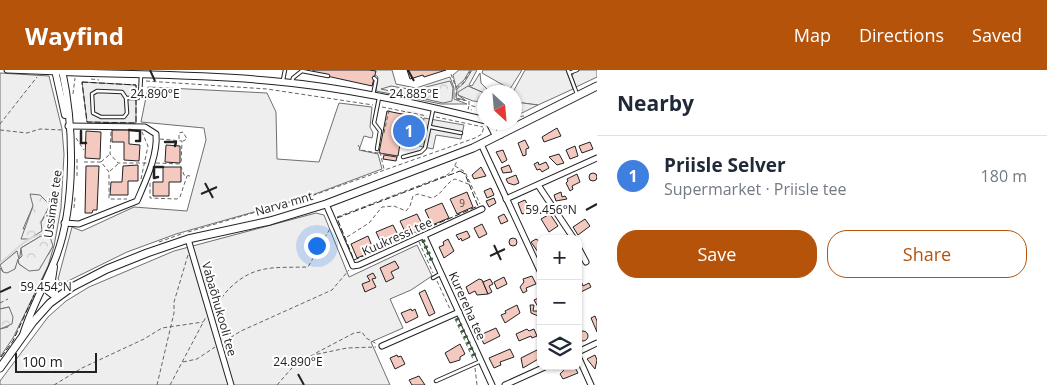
<!DOCTYPE html>
<html lang="en">
<head>
<meta charset="utf-8">
<style>
  body { margin:0; font-family:"Open Sans",sans-serif; background:#f6f6f7; color:#1f2937 }
  .controls { position:absolute; right:15px; bottom:15px; display:grid; overflow:hidden; border-radius:10px; box-shadow:0 1px 4px #0004 }
  .controls button { width:45px; height:45px; display:grid; place-items:center; padding:0; border:0; border-bottom:1px solid #e0e1e3; background:#fff; color:#1f2937; font:25px sans-serif }
  .compass { position:absolute; left:477px; top:15px; width:45px; height:45px; border-radius:50%; background:#fff; box-shadow:0 1px 4px #0004; rotate:154deg }
  .scale { position:absolute; left:15px; bottom:12px; width:82px; box-sizing:border-box; padding-left:5px; border:2px solid #222; border-top:0; font-size:14px; line-height:18px; white-space:nowrap; color:#222; -webkit-text-stroke:4px #fff; paint-order:stroke }
  .you { position:absolute; left:316px; top:175px; width:18px; height:18px; margin:-12px; border:4px solid #fff; border-radius:50%; background:#1a73e8; box-shadow:0 0 0 8px #1a73e833 }
  .badge { display:grid; place-items:center; width:32px; height:32px; border-radius:50%; background:#b45309; color:#fff; font-size:16px; font-weight:700 }
  .pin { position:absolute; translate:-50% -50%; border:2px solid #fff; box-shadow:0 1px 5px #0006 }
  .list { margin:0; padding:0; list-style:none }
  h2 { display:flex; justify-content:space-between; align-items:center; height:65px; margin:0; padding:0 20px; font-size:21px }
  h2 small { font-size:16px; font-weight:400; color:#747a83 }
  .list li { display:grid; grid-template-columns:32px 1fr auto; gap:15px; align-items:center; box-sizing:border-box; height:80px; padding:0 20px; border-top:1px solid #e0e1e3 }
  .list b { display:block; font-size:19px; white-space:nowrap }
  .list p { margin:0; font-size:16px; white-space:nowrap; color:#747a83 }
  .list em { font-size:16px; font-style:normal; color:#747a83 }
  .actions { display:flex; gap:10px; padding:15px 20px }
  .actions a { flex:1; padding:11px 0; border:1px solid #b45309; border-radius:20px; text-align:center; font-size:18px; color:#b45309 }
  .actions .main { background:#b45309; color:#fff }
  .icon { flex:none; width:28px; height:28px; fill:none; stroke:currentColor; stroke-width:2; stroke-linecap:round; stroke-linejoin:round }
  .map { position:relative; flex:none; width:597px; height:315px; overflow:hidden }
  header { display:flex; align-items:center; gap:30px; box-sizing:border-box; height:70px; padding:0 25px; background:#b45309; color:#fff }
  header strong { font-size:24px }
  nav { display:flex; gap:28px; margin-inline-start:auto; font-size:18px }
  main { display:flex }
  aside { flex:1; background:#fff }
  .map>svg:first-child { display:block }
</style>
</head>
<body>
<header>
<strong>Wayfind</strong>
<nav><a>Map</a><a>Directions</a><a>Saved</a></nav>
</header>
<main>
<div class="map">
<svg width="597" height="315" viewBox="0 0 597 315">
  <defs>
    <pattern id="forest-crowns" width="20" height="18" patternUnits="userSpaceOnUse" patternTransform="scale(1.25)"><rect width="20" height="18" fill="#eee"/><path d="M2 6a3 3 0 1 1 6 0M12 15a3 3 0 1 1 6 0" fill="none" stroke="#ccc"/></pattern>
  </defs>
  <rect width="100%" height="100%" fill="#fff"/>
  <g fill="#eee" stroke="#6f6f6f" fill-rule="evenodd">
    <path d="M369,0H392L396,14L416,18L450,7L454,18V29L467,34H441L376,21L378,7Z"/>
    <path d="M459,0H470L464,10L456,17L453,5Z"/>
    <path d="M472,0H477L469,15L472,16L480,3L481,13L490,22L484,23L468,16L458,25L465,30L456,28L457,19L464,13Z"/>
    <path d="M483,0H522L510,19L482,3Z"/>
    <path d="M525,0H566L573,19L538,35L515,32L514,22H513Z"/>
    <path d="M580,0H597V7L576,17L572,6L574,2Z"/>
    <path d="M0,3L49,6L62,59L64,84L61,138L54,176L48,196L13,268L0,287V259L8,257L9,237L0,239V198L3,202L17,181L0,195ZM33,136L47,143L41,152L23,159ZM41,166L53,176L48,185L25,198L19,194L21,178Z"/>
    <path d="M148,17L267,23L276,42L277,89L319,92L339,33L372,37L370,57L373,63L372,68L364,66L359,80L378,84L382,99L307,127L176,164L127,182L62,214L58,209L72,157L82,161L134,137L187,141L206,70L204,58L141,52Z"/>
    <path d="M316,143L324,145L349,207L417,175L432,206L411,220L390,229L403,258L371,272L390,315H0V311L48,247L66,231L89,217L174,181Z"/>
  </g>
  <g fill="url(#forest-crowns)" stroke="#6f6f6f">
    <path d="M450,11L453,18L452,31L443,33L381,19L391,16L414,20Z"/>
    <path d="M468,16L484,23V32L473,31L458,25V22Z"/>
    <path d="M515,32L538,35L522,43H515Z"/>
    <path d="M30,124L40,125L50,135L41,152L42,161L29,169H21L33,136Z"/>
    <path d="M41,166L50,167L53,176L39,200L29,201L19,194L18,189L15,199L7,203L3,202L0,195L17,181L19,189L22,186L21,178Z"/>
    <path d="M9,237L13,247L12,254L0,259V239Z"/>
  </g>
  <g fill="#ededed" stroke="#6f6f6f">
    <path d="M82,12L136,15V53L87,52Z"/>
    <path d="M424,48L464,55L461,69L436,65L433,79L419,76Z"/>
  </g>
  <g fill="none" stroke-linecap="round" stroke-linejoin="round">
    <path stroke="#d9d9d9" stroke-width="2" d="M0,193C13,184 29,162 46,165"/>
  </g>
  <g fill="#f3c9c0" stroke="#222">
    <path d="M313,0H369L376,1L372,16L313,3Z"/>
    <path d="M407,0H446L424,7L423,5L410,9Z"/>
    <path d="M387,41L422,48L416,76L400,74L398,86L379,83Z"/>
    <path d="M557,58L561,66L544,72L542,67Z"/>
    <path d="M112,60H129V74L140,75L139,91L124,90V72H112Z"/>
    <path d="M86,61L101,62L100,89L85,88Z"/>
    <path d="M525,70L529,78L526,79V85L523,86L518,73Z"/>
    <path d="M590,72L593,79L582,83L579,76Z"/>
    <path d="M166,75L180,76V93L165,92Z"/>
    <path d="M575,76L578,86L570,89L566,80Z"/>
    <path d="M503,80L507,90L502,93L496,82Z"/>
    <path d="M559,84L564,93L557,95L549,87Z"/>
    <path d="M384,85L397,87L396,91L383,89Z"/>
    <path d="M538,92L539,95L546,92L549,98L542,102L540,99L537,100L534,94Z"/>
    <path d="M138,95V111H128V125H110L111,112H122L123,96Z"/>
    <path d="M509,95L512,102L503,103L501,98Z"/>
    <path d="M86,96H99L97,140H93L92,143H85Z"/>
    <path d="M163,97H181V112H169V126H153V112H163Z"/>
    <path d="M481,97L486,106L474,109L472,105Z"/>
    <circle cx="593" cy="107" r="4"/>
    <path d="M577,104L580,112L572,116L573,119L570,121L566,113L568,111L567,109Z"/>
    <path d="M516,105L519,113L514,115L508,113L506,109Z"/>
    <path d="M491,118L494,125L487,128L484,121Z"/>
    <path d="M467,122L473,137L457,144L450,129Z"/>
    <path d="M561,122L562,127L565,126L567,129L556,131L554,125Z"/>
    <path d="M494,128L496,133L489,137L486,131Z"/>
    <path d="M525,130L532,143L527,145L526,143L522,144L518,133Z"/>
    <path d="M442,133L449,148L432,155L425,140Z"/>
    <path d="M417,144L424,158L407,166L400,151Z"/>
    <path d="M504,144L508,151L501,154L498,147Z"/>
    <path d="M550,144L558,156L549,162L541,149Z"/>
    <path d="M585,149L590,156L578,165L573,157Z"/>
    <path d="M482,154L487,164L479,168L474,158Z"/>
    <path d="M393,155L400,169L383,177L376,162Z"/>
    <path d="M467,161L470,167L462,171L461,168L459,170L456,165Z"/>
    <path d="M368,166L374,181L357,188L351,174Z"/>
    <circle cx="513" cy="172" r="4"/>
    <path d="M448,169L454,181L444,188L439,177L444,175L443,172Z"/>
    <path d="M536,169L541,172V181L538,182L531,172Z"/>
    <path d="M395,191L399,198L391,202L394,208L386,212L380,198Z"/>
    <path d="M373,203L376,208L372,209L376,217L365,222L362,214L370,211L367,206Z"/>
    <path d="M532,206L536,214L526,218L527,221L523,223L520,217L524,212L523,209Z"/>
    <path d="M504,207L507,214L497,219L494,212Z"/>
    <path d="M479,209L482,210L488,224L477,225L475,221L469,224L466,217Z"/>
    <path d="M490,209L493,214L489,216L492,222L488,224L483,212Z"/>
    <path d="M581,211L583,216L589,213L591,217L579,223L578,213Z"/>
    <path d="M425,220L435,243L429,246L419,223Z"/>
    <path d="M541,227V242L534,230Z"/>
    <path d="M517,235L520,243L505,253L501,245L506,243L505,241Z"/>
    <path d="M530,235H534L533,241H538V246L531,243Z"/>
    <path d="M411,239L412,241L415,239L418,247L406,253L401,243Z"/>
    <path d="M595,246L597,251V262L591,248Z"/>
    <path d="M496,258L500,266L484,274L482,270L478,271L474,262L478,260L480,265Z"/>
    <path d="M527,259L529,261L534,259L537,266L532,268L531,266L519,271L516,264Z"/>
    <circle cx="583" cy="266" r="5"/>
    <path d="M460,274L465,284L460,287V290L450,293L445,283Z"/>
    <path d="M510,279L514,287L500,292L501,295L494,298L489,288Z"/>
    <path d="M537,280L540,288L523,298L521,288Z"/>
    <path d="M397,285L398,287L401,286L405,294L395,299L390,288Z"/>
    <path d="M595,285L597,290L595,299L587,289Z"/>
    <path d="M568,296H574L578,303L563,309L560,304Z"/>
    <path d="M419,306L425,315H412L409,310Z"/>
  </g>
  <g fill="none" stroke-linecap="round" stroke-linejoin="round">
    <defs>
      <g id="service">
        <path d="M568,0L577,24"/>
        <path d="M302,1L328,6"/>
        <path d="M569,3L577,0"/>
        <path d="M283,10L285,0"/>
        <path d="M292,13L293,8L303,0"/>
        <path d="M373,25L376,10L374,8"/>
        <path d="M126,28L127,43L124,47H101L93,43L92,24L97,21L122,22L126,28H138L140,25L141,6"/>
        <path d="M430,57L461,63"/>
        <path d="M377,79L380,61L374,53L379,28"/>
        <path d="M403,87L421,82L425,78L433,40"/>
        <path d="M433,208L440,204"/>
        <path d="M436,311L481,291"/>
      </g>
      <g id="minor">
        <path d="M7,0L59,2"/>
        <path d="M481,74L541,203"/>
        <path d="M538,115L574,169"/>
        <path d="M506,129L597,88"/>
        <path d="M326,134L353,196L359,195L482,139"/>
        <path d="M64,153L79,154L137,131C145,112 158,86 156,64L145,57L68,56"/>
        <path d="M424,166L492,315"/>
        <path d="M188,169L231,315"/>
        <path d="M578,177L586,192"/>
        <path d="M382,276L459,242"/>
        <path d="M578,282L597,273"/>
        <path d="M578,286L591,315"/>
        <path d="M505,315L547,296"/>
      </g>
      <g id="tertiary">
        <path d="M55,0L65,45"/>
        <path d="M63,2C132,5 202,4 272,11C343,17 415,33 484,50"/>
        <path d="M489,52L496,66"/>
        <path d="M496,52L500,58V65"/>
        <path d="M507,52H510"/>
        <path d="M54,197L52,210L56,227"/>
        <path d="M47,210L48,221L56,227"/>
        <path d="M23,265C31,238 46,213 56,187C76,134 74,55 62,0"/>
      </g>
      <path id="secondary" d="M0,298L33,252L50,233L72,217L107,199L147,183L188,169L270,151L326,134L473,78L597,16"/>
    </defs>
    <use href="#service" stroke="#222" stroke-width="4.5"/>
    <use href="#minor" stroke="#222" stroke-width="7"/>
    <use href="#tertiary" stroke="#222" stroke-width="8"/>
    <use href="#secondary" stroke="#222" stroke-width="9"/>
    <g stroke="#646464" stroke-width="1" stroke-dasharray="4 2.5" stroke-linecap="butt">
      <path d="M451,4L456,18V29L469,31V35L484,39"/>
      <path d="M91,9L99,10"/>
      <path d="M146,11L267,19L373,35"/>
      <path d="M456,18L463,13L471,0"/>
      <path d="M73,24L75,8"/>
      <path d="M469,36L468,39L472,40"/>
      <path d="M382,37L427,46"/>
      <path d="M436,47L483,57"/>
      <path d="M514,47L524,46"/>
      <path d="M0,54L37,7"/>
      <path d="M0,60L27,63L40,59L63,60"/>
      <path d="M111,62L110,84L118,93H147"/>
      <path d="M384,63L389,40"/>
      <path d="M76,68L84,80"/>
      <path d="M160,69L182,71L181,94"/>
      <path d="M179,69V63L183,62L187,69L183,71"/>
      <path d="M358,75L361,80L400,87"/>
      <path d="M380,82L384,99"/>
      <path d="M84,92H101L109,102V129H127"/>
      <path d="M101,92L109,85"/>
      <path d="M156,93L180,94L184,105L190,106"/>
      <path d="M455,96L465,102L480,134"/>
      <path d="M110,101L118,94"/>
      <path d="M77,106V88"/>
      <path d="M141,109L148,76L142,62"/>
      <path d="M150,113V128L177,129L180,127L187,106"/>
      <path d="M74,138L75,127"/>
      <path d="M337,147L447,105L452,101L457,91"/>
      <path d="M188,162L314,125L475,68L482,64L484,56"/>
      <path d="M347,167L369,153L382,137L394,136L406,141L410,136L413,126L418,124L432,128C443,124 445,113 455,109L471,115"/>
      <path d="M159,172L184,163"/>
      <path d="M419,172L433,203"/>
      <path d="M437,211L450,239"/>
      <path d="M0,233L8,229"/>
      <path d="M213,238C220,232 224,223 231,217C255,194 276,198 308,197L331,157"/>
      <path d="M455,249L473,289"/>
      <path d="M225,271L241,261L332,220L349,200"/>
      <path d="M316,283L354,263L362,262L366,268L377,274"/>
      <path d="M183,292L197,289L215,277"/>
      <path d="M475,298L477,315"/>
      <path d="M54,315L82,298L144,269L162,258L203,252"/>
      <path d="M157,315L174,243V232L188,185"/>
      <path d="M170,315L206,247"/>
      <path d="M277,315L299,290L313,285L347,278L376,277"/>
    </g>
    <use href="#service" stroke="#fff" stroke-width="2.5"/>
    <use href="#minor" stroke="#fff" stroke-width="5"/>
    <use href="#tertiary" stroke="#fff" stroke-width="6"/>
    <use href="#secondary" stroke="#fff" stroke-width="7"/>
    <g stroke="#2f5e38" stroke-width="4" stroke-dasharray="2.5 4" stroke-linecap="butt">
      <path d="M423,170L433,194"/>
      <path d="M457,248L476,289"/>
    </g>
    <g stroke="#222" stroke-width="1" stroke-dasharray="6 2.5" stroke-linecap="butt">
      <path d="M82,12L136,15V53L87,52Z"/>
      <path d="M460,101L465,104L478,136L354,190L337,148Z"/>
      <path d="M1,287L13,271L34,225"/>
    </g>
    <g stroke="#222" stroke-width="2.5">
      <path d="M129,60L140,61V71H136"/>
      <path d="M81,61V73H86"/>
      <path d="M165,72H176L175,76"/>
      <path d="M158,107L154,108V97H163"/>
    </g>
  </g>
  <path fill="none" stroke="#222" stroke-width="2" d="M150,0L155,11M408,0L414,11M205,113L213,128M201,124L217,117M586,140L597,134M494,175L501,190M490,186L505,179M0,222L11,217M298,304L304,315"/>
  <g text-anchor="middle" stroke-width="4" stroke-linejoin="round" paint-order="stroke">
    <g font-size="10" fill="#564c4a">
      <text x="462" y="137">9</text>
    </g>
    <g font-size="12" fill="#222" stroke="#fff">
      <text transform="translate(53 134) rotate(-82)" y="4">Ussimäe tee</text>
      <text transform="translate(284 134) rotate(-16)" y="4">Narva mnt</text>
      <text transform="translate(397 167) rotate(-24)" y="4">Kuukressi tee</text>
      <text transform="translate(467 236) rotate(66)" y="4">Kurereha tee</text>
      <text transform="translate(219 239) rotate(74)" y="4">Vabaõhukooli tee</text>
    </g>
  </g>
  <g font-size="12" text-anchor="middle" fill="#222" stroke="#fff" stroke-width="4" stroke-linejoin="round" paint-order="stroke">
    <text x="155" y="28">24.890°E</text>
    <text x="414" y="28">24.885°E</text>
    <text x="551" y="144">59.456°N</text>
    <text x="46" y="221">59.454°N</text>
    <text x="298" y="296">24.890°E</text>
  </g>
</svg>
<div class="controls">
<button>+</button>
<button>−</button>
<button><svg class="icon" aria-label="layers" viewBox="0 0 24 24"><path d="M12 4l9 5-9 5-9-5zM3 14l9 5 9-5"/></svg></button>
</div>
<svg class="compass" viewBox="-18 -18 36 36"><path d="M0-13l5 13h-10z" fill="#e53935"/><path d="M0 13l5-13h-10z" fill="#747a83"/></svg>
<div class="scale">100 m</div>
<div class="you"></div>
<div class="pin badge" style="left:409px;top:61px;background:#3f7fe0">1</div>
</div>
<aside>
<h2>Nearby<small></small></h2>
<ul class="list">
<li><span class="badge" style="background:#3f7fe0">1</span><div><b>Priisle Selver</b><p>Supermarket · Priisle tee</p></div><em>180 m</em></li>
</ul>
<div class="actions"><a class="main">Save</a><a>Share</a></div>
</aside>
</main>
</body>
</html>
